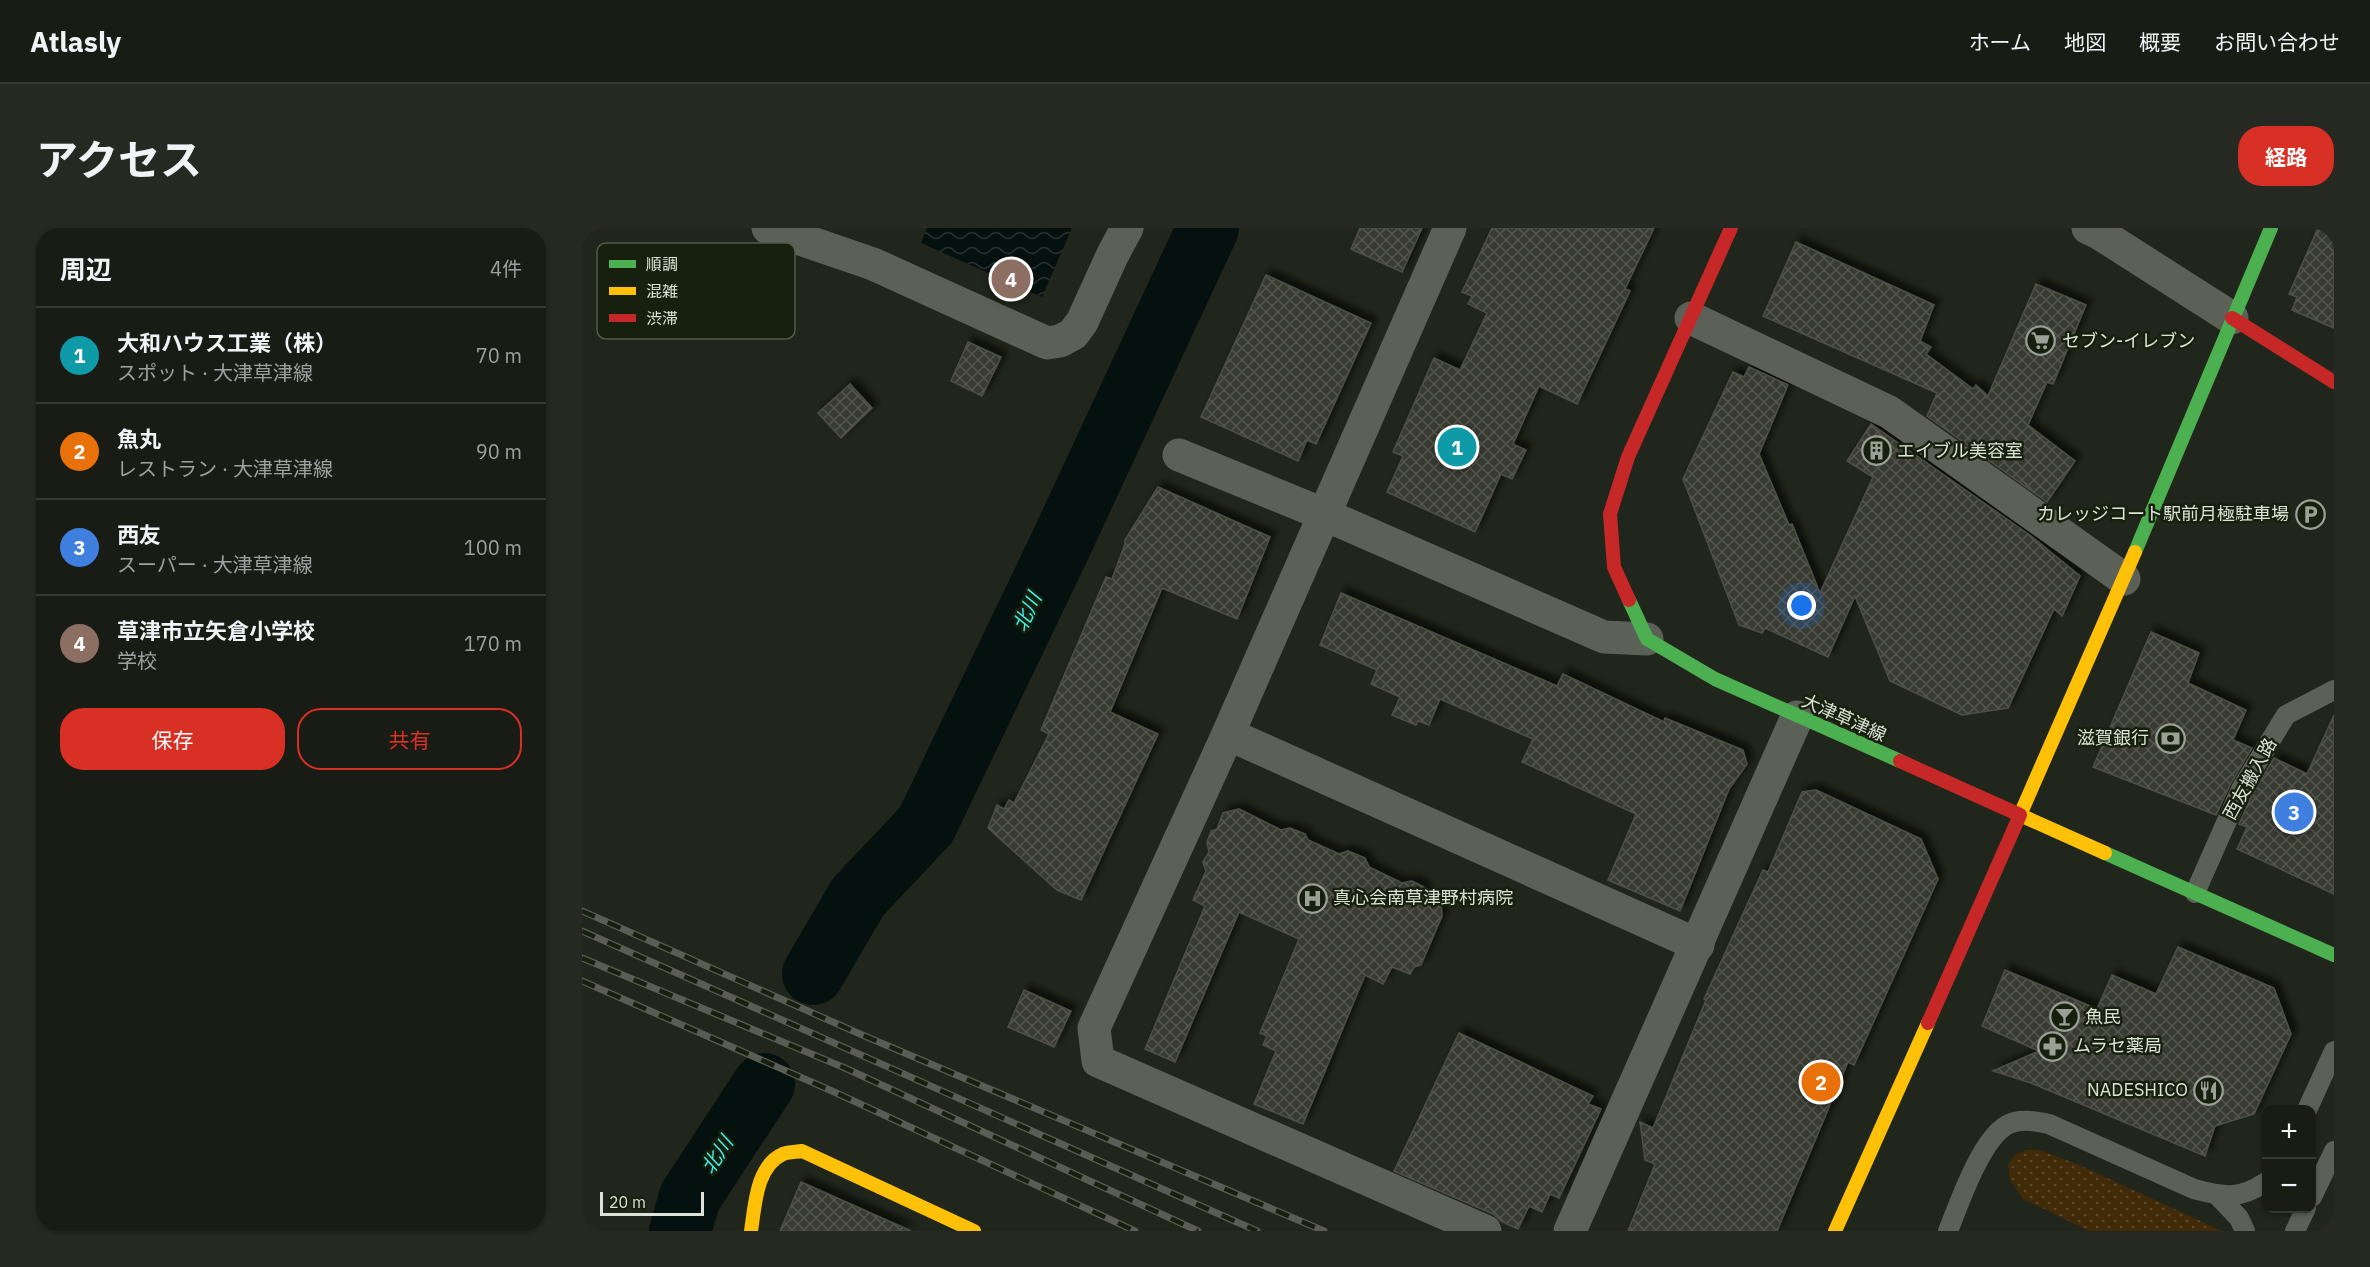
<!DOCTYPE html>
<html lang="ja">
<head>
<meta charset="utf-8">
<style>
  body { margin:0; font-family:"IBM Plex Sans","Noto Sans JP",sans-serif; background:#252922; color:#f1f3f6 }
  .controls { position:absolute; right:18px; bottom:18px; display:grid; overflow:hidden; border-radius:12px; box-shadow:0 2px 4px #0004 }
  .controls button { width:54px; height:54px; display:grid; place-items:center; padding:0; border:0; border-bottom:2px solid #363a34; background:#181c14; color:#f1f3f6; font:30px sans-serif }
  .scale { position:absolute; left:18px; bottom:15px; width:104px; box-sizing:border-box; padding-left:6px; border:3px solid #dce2d6; border-top:0; font-size:16px; line-height:21px; white-space:nowrap; color:#dce2d6; -webkit-text-stroke:4px #17200e; paint-order:stroke }
  .you { position:absolute; left:1220px; top:378px; width:21px; height:21px; margin:-15px; border:4px solid #fff; border-radius:50%; background:#1a73e8; box-shadow:0 0 0 9px #1a73e833 }
  .badge { display:grid; place-items:center; width:39px; height:39px; border-radius:50%; background:#d93025; color:#fff; font-size:20px; font-weight:700 }
  .pin { position:absolute; translate:-50% -50%; border:3px solid #fff; box-shadow:0 2px 6px #0006 }
  .list { margin:0; padding:0; list-style:none }
  h2 { display:flex; justify-content:space-between; align-items:center; height:78px; margin:0; padding:0 24px; font-size:26px }
  h2 small { font-size:20px; font-weight:400; color:#9fa1a0 }
  .list li { display:grid; grid-template-columns:39px 1fr auto; gap:18px; align-items:center; box-sizing:border-box; height:96px; padding:0 24px; border-top:2px solid #363a34 }
  .list b { display:block; font-size:22px; white-space:nowrap }
  .list p { margin:0; font-size:20px; white-space:nowrap; color:#9fa1a0 }
  .list em { font-size:20px; font-style:normal; color:#9fa1a0 }
  .actions { display:flex; gap:12px; padding:18px 24px }
  .actions a { flex:1; padding:14px 0; border:2px solid #d93025; border-radius:24px; text-align:center; font-size:21px; color:#d93025 }
  .actions .main { background:#d93025; color:#fff }
  .map { position:relative; flex:none; width:1752px; height:1003px; overflow:hidden; border-radius:24px }
  header { display:flex; align-items:center; gap:36px; box-sizing:border-box; height:84px; padding:0 30px; background:#181c14; border-bottom:2px solid #363a34 }
  header strong { font-size:28px }
  nav { display:flex; gap:33px; margin-inline-start:auto; font-size:21px }
  .intro { display:flex; align-items:center; justify-content:space-between; box-sizing:border-box; height:144px; padding:0 36px }
  h1 { margin:0; font-size:42px }
  .button { padding:15px 27px; border-radius:24px; background:#d93025; color:#fff; font-size:21px; font-weight:700 }
  main { display:flex; gap:36px; padding:0 36px }
  aside { flex:1; background:#181c14; border-radius:24px; box-shadow:0 2px 4px #0004 }
  .map>svg:first-child { display:block }
</style>
</head>
<body>
<header>
<strong>Atlasly</strong>
<nav><a>ホーム</a><a>地図</a><a>概要</a><a>お問い合わせ</a></nav>
</header>
<div class="intro"><h1>アクセス</h1><a class="button">経路</a></div>
<main>
<aside>
<h2>周辺<small>4件</small></h2>
<ul class="list">
<li><span class="badge" style="background:#0f9aa8">1</span><div><b>大和ハウス工業（株）</b><p>スポット · 大津草津線</p></div><em>70 m</em></li>
<li><span class="badge" style="background:#e8710a">2</span><div><b>魚丸</b><p>レストラン · 大津草津線</p></div><em>90 m</em></li>
<li><span class="badge" style="background:#3f7fe0">3</span><div><b>西友</b><p>スーパー · 大津草津線</p></div><em>100 m</em></li>
<li><span class="badge" style="background:#8d6e63">4</span><div><b>草津市立矢倉小学校</b><p>学校</p></div><em>170 m</em></li>
</ul>
<div class="actions"><a class="main">保存</a><a>共有</a></div>
</aside>
<div class="map">
<svg width="1752" height="1003" viewBox="0 0 1752 1003">
  <defs>
    <pattern id="grass-dots" width="8" height="8" patternUnits="userSpaceOnUse" patternTransform="scale(1.5)"><rect width="8" height="8" fill="#412a08"/><path d="M2 2h.1M6 6h.1" fill="none" stroke="#5c492b" stroke-width="1.8" stroke-linecap="round"/></pattern>
    <pattern id="water-waves" width="16" height="10" patternUnits="userSpaceOnUse" patternTransform="scale(1.5)"><rect width="16" height="10" fill="#05110f"/><path d="M0 5q4-4 8 0t8 0" fill="none" stroke="#293331"/></pattern>
    <pattern id="building-cross-hatch" width="8" height="8" patternUnits="userSpaceOnUse" patternTransform="scale(1.5)"><rect width="8" height="8" fill="#393b32"/><path d="M0 0l8 8M0 8l8-8" fill="none" stroke="#55574f"/></pattern>
    <filter id="shadow"><feDropShadow dx="5.5" dy="-5.5" stdDeviation="3" flood-color="#0009"/></filter>
  </defs>
  <rect width="100%" height="100%" fill="#20261b"/>
  <path fill="url(#grass-dots)" d="M1444,922H1457L1495,936L1640,1003H1507L1441,971L1428,952L1426,936L1433,927Z"/>
  <path fill="url(#water-waves)" d="M345,0H490L460,69L339,15Z"/>
  <g fill="none" stroke-linecap="round" stroke-linejoin="round">
    <g stroke="#05110f" stroke-width="62">
      <path d="M231,746L276,669L344,597L477,320L626,0"/>
      <path d="M98,1003L108,969L182,856"/>
    </g>
  </g>
  <g fill="url(#building-cross-hatch)" stroke="#4d4f45" stroke-width="1.5" filter="url(#shadow)">
    <path d="M778,0H840L820,44L769,21Z"/>
    <path d="M910,0H1072L1043,61L1048,63L995,176L957,158L931,216L944,222L930,251L919,246L893,304L805,264L821,228L811,224L852,130L878,142L905,85L886,76L890,68L880,64Z"/>
    <path d="M1736,0H1752V100L1710,82L1715,69L1707,66Z"/>
    <path d="M1214,14L1352,77L1338,113L1349,119L1344,126L1391,161L1394,157L1406,168L1454,56L1504,77L1471,156L1465,154L1446,197L1493,233L1465,274L1345,188L1355,165L1181,88Z"/>
    <path d="M684,47L789,95L734,216L725,212L716,233L619,189Z"/>
    <path d="M386,114L419,129L400,168L369,153Z"/>
    <path d="M1167,139L1206,157L1177,226L1207,297L1210,296L1238,365L1291,249L1265,233L1289,196L1449,308L1498,348L1480,388L1472,381L1426,480L1380,487L1308,453L1273,368L1246,429L1183,400L1180,405L1157,397L1101,251L1151,144L1162,149Z"/>
    <path d="M268,156L290,180L259,210L236,185Z"/>
    <path d="M576,259L688,309L655,391L580,360L528,484L576,506L499,672L475,662L406,600L415,577L422,581L427,572L432,575L467,506L459,502L524,349L530,351L543,316V312Z"/>
    <path d="M759,365L975,458L981,446L1082,494L1083,490L1161,522L1165,536L1147,561L1098,683L1026,652L1054,586L940,534L951,511L858,471L847,497L836,493L834,497L810,487L818,469L789,456L795,442L738,417Z"/>
    <path d="M1569,404L1617,425L1606,455L1664,482L1651,512L1670,520L1649,555L1634,587L1511,539Z"/>
    <path d="M1752,487V666L1655,621L1665,599L1657,596L1670,567L1692,530L1725,546Z"/>
    <path d="M1234,562L1339,611L1356,651L1272,837L1266,834L1195,1003H1046L1073,936L1063,932L1058,894L1071,900L1124,772L1122,771L1181,642L1186,644L1220,564Z"/>
    <path d="M657,581L699,602L708,600L723,606L726,612L757,626L766,623L783,630L787,639L820,655L830,653L842,659L844,669L859,675L860,688L839,737L832,739L828,746L810,739L801,756L783,747L721,896L672,876L694,823L681,817L685,808L678,805L717,711L657,684L593,834L563,821L623,678L611,672L624,643L621,634L627,624L625,614L629,603L635,601L641,585Z"/>
    <path d="M1596,719L1692,760L1709,806L1672,886L1633,898L1623,928L1449,855L1411,843L1457,823L1400,798L1423,742L1515,781L1530,747L1574,766Z"/>
    <path d="M442,762L489,783L472,819L426,799Z"/>
    <path d="M877,805L1011,868L1006,876L1019,881L977,970L968,966L960,984L947,978L936,1001L919,993L911,986L812,943Z"/>
    <path d="M219,954L329,1003H198Z"/>
  </g>
  <g fill="none" stroke-linecap="round" stroke-linejoin="round">
    <g stroke="#5c6158" stroke-width="20">
      <path d="M1613,665L1659,561L1704,487L1752,462"/>
      <path d="M1725,882L1752,823"/>
      <path d="M1635,967L1657,990L1663,1003"/>
      <path d="M1730,969L1752,923"/>
      <path d="M1366,1003C1377,976 1399,911 1425,897C1438,890 1453,893 1467,896L1612,961C1642,969 1657,972 1684,954"/>
      <path d="M1713,1003L1724,980"/>
    </g>
    <g stroke="#5c6158" stroke-width="33">
      <path d="M186,0L291,36L465,115L478,113L491,106L500,94L531,26L545,0"/>
      <path d="M868,0L646,506L512,800L516,833L903,1003"/>
      <path d="M1506,0L1517,5L1650,90"/>
      <path d="M1109,90L1307,184L1542,351"/>
      <path d="M597,227L741,286L1022,409L1065,411"/>
      <path d="M646,506L1116,717"/>
      <path d="M988,1003L1215,489"/>
    </g>
    <g stroke="#4caf50" stroke-width="14">
      <path d="M1553,324L1689,0"/>
      <path d="M1047,372L1065,411L1133,451L1318,533"/>
      <path d="M1523,625L1752,727"/>
    </g>
    <g stroke="#ffc107" stroke-width="14">
      <path d="M1523,625L1438,587L1553,324"/>
      <path d="M169,1003C173,978 174,938 201,926C207,924 214,924 220,923L392,1003"/>
      <path d="M1253,1003L1346,795"/>
    </g>
    <g stroke="#c62828" stroke-width="14">
      <path d="M1650,90L1752,154"/>
      <path d="M1047,372L1032,339L1028,286L1046,229L1149,0"/>
      <path d="M1318,533L1438,587L1346,795"/>
    </g>
    <defs>
      <g id="rail">
        <path d="M0,683L278,806L742,1003"/>
        <path d="M0,703L675,1003"/>
        <path d="M0,730L263,840L616,1003"/>
        <path d="M0,753L250,863L553,1003"/>
      </g>
    </defs>
    <use href="#rail" stroke="#595d55" stroke-width="7"/>
    <use href="#rail" stroke="#17200e" stroke-width="4.5" stroke-dasharray="14" stroke-linecap="butt"/>
  </g>
  <defs>
    <symbol id="supermarket-ring" viewBox="-11 -11 22 22"><circle r="9.5" fill="#17200e" stroke="#9aa095" stroke-width="1.5"/><path d="M-6-5.5h2.5l.6 2H6L4.5 2H-2.5L-4.4-4H-6ZM-1.5 3.2a1.3 1.3 0 1 0 .1 0ZM3 3.2a1.3 1.3 0 1 0 .1 0Z" fill="#9aa095"/></symbol>
    <symbol id="building-ring" viewBox="-11 -11 22 22"><circle r="9.5" fill="#17200e" stroke="#9aa095" stroke-width="1.5"/><path d="M-4-6H4V6H1V3H-1V6H-4ZM-2.5-4.3h1.7v1.8h-1.7ZM.8-4.3h1.7v1.8H.8ZM-2.5-1h1.7V.8h-1.7ZM.8-1h1.7V.8H.8Z" fill="#9aa095"/></symbol>
    <symbol id="parking-ring" viewBox="-11 -11 22 22"><circle r="9.5" fill="#17200e" stroke="#9aa095" stroke-width="1.5"/><path d="M-3.5-5.5H1a3.5 3.5 0 0 1 0 7H-1V5.5H-3.5ZM-1-3.4V-.6H.8a1.4 1.4 0 0 0 0-2.8Z" fill="#9aa095"/></symbol>
    <symbol id="bank-ring" viewBox="-11 -11 22 22"><circle r="9.5" fill="#17200e" stroke="#9aa095" stroke-width="1.5"/><path d="M-6-4H6V4H-6ZM0-2.3a2.3 2.3 0 1 0 0 4.6a2.3 2.3 0 1 0 0-4.6Z" fill="#9aa095"/></symbol>
    <symbol id="hospital-ring" viewBox="-11 -11 22 22"><circle r="9.5" fill="#17200e" stroke="#9aa095" stroke-width="1.5"/><path d="M-5-5h3v3.5h4V-5h3V5h-3V1.5h-4V5h-3Z" fill="#9aa095"/></symbol>
    <symbol id="bar-ring" viewBox="-11 -11 22 22"><circle r="9.5" fill="#17200e" stroke="#9aa095" stroke-width="1.5"/><path d="M-6-5H6L.8 .8V4.5H3.5V6h-7V4.5H-.8V.8Z" fill="#9aa095"/></symbol>
    <symbol id="pharmacy-ring" viewBox="-11 -11 22 22"><circle r="9.5" fill="#17200e" stroke="#9aa095" stroke-width="1.5"/><path d="M-2-6h4v4h4v4h-4v4h-4v-4h-4v-4h4Z" fill="#9aa095"/></symbol>
    <symbol id="restaurant-ring" viewBox="-11 -11 22 22"><circle r="9.5" fill="#17200e" stroke="#9aa095" stroke-width="1.5"/><path d="M-5-6h1v4h1v-4h1v4h1v-4h1v5L-1.5 .5V6h-2V.5L-5-1ZM5-6V6H3V1.5H1.5Q1.5-4 5-6Z" fill="#9aa095"/></symbol>
  </defs>
  <g fill-rule="evenodd">
    <use href="#supermarket-ring" x="1442" y="96" width="33" height="33"/>
    <use href="#building-ring" x="1278" y="206" width="33" height="33"/>
    <use href="#parking-ring" x="1712" y="270" width="33" height="33"/>
    <use href="#bank-ring" x="1572" y="494" width="33" height="33"/>
    <use href="#hospital-ring" x="714" y="654" width="33" height="33"/>
    <use href="#bar-ring" x="1466" y="772" width="33" height="33"/>
    <use href="#pharmacy-ring" x="1454" y="802" width="33" height="33"/>
    <use href="#restaurant-ring" x="1610" y="846" width="33" height="33"/>
  </g>
  <g text-anchor="middle" stroke-width="5" stroke-linejoin="round" paint-order="stroke">
    <g font-size="18" fill="#dce2d6" stroke="#17200e" text-anchor="start">
      <text x="1480" y="119">セブン-イレブン</text>
      <text x="1315" y="229">エイブル美容室</text>
      <text x="1707" y="292" text-anchor="end">カレッジコート駅前月極駐車場</text>
      <text x="1567" y="516" text-anchor="end">滋賀銀行</text>
      <text x="751" y="676">真心会南草津野村病院</text>
      <text x="1503" y="795">魚民</text>
      <text x="1491" y="824">ムラセ薬局</text>
      <text x="1606" y="868" text-anchor="end">NADESHICO</text>
    </g>
    <g font-size="18" fill="#dce2d6" stroke="#17200e">
      <text transform="translate(1262 490) rotate(24)" y="6">大津草津線</text>
      <text transform="translate(1668 551) rotate(-61)" y="6">西友搬入路</text>
    </g>
    <g font-size="20" font-style="italic" fill="#3df0e7" stroke="#17200e">
      <text transform="translate(445 384) rotate(-65)" y="7">北川</text>
      <text transform="translate(135 927) rotate(-57)" y="7">北川</text>
    </g>
  </g>
  <rect x="15" y="15" width="198" height="96" rx="9" fill="#17200e" stroke="#525a4a" stroke-width="1.5"/>
  <rect x="27" y="32" width="27" height="8" fill="#4caf50"/>
  <rect x="27" y="59" width="27" height="8" fill="#ffc107"/>
  <rect x="27" y="86" width="27" height="8" fill="#c62828"/>
  <g font-size="16" fill="#dce2d6">
    <text x="64" y="42">順調</text>
    <text x="64" y="69">混雑</text>
    <text x="64" y="96">渋滞</text>
  </g>
</svg>
<div class="controls">
<button>+</button>
<button>−</button>
</div>
<div class="scale">20 m</div>
<div class="you"></div>
<div class="pin badge" style="left:875px;top:219px;background:#0f9aa8">1</div>
<div class="pin badge" style="left:1239px;top:854px;background:#e8710a">2</div>
<div class="pin badge" style="left:1712px;top:584px;background:#3f7fe0">3</div>
<div class="pin badge" style="left:429px;top:51px;background:#8d6e63">4</div>
</div>
</main>
</body>
</html>
